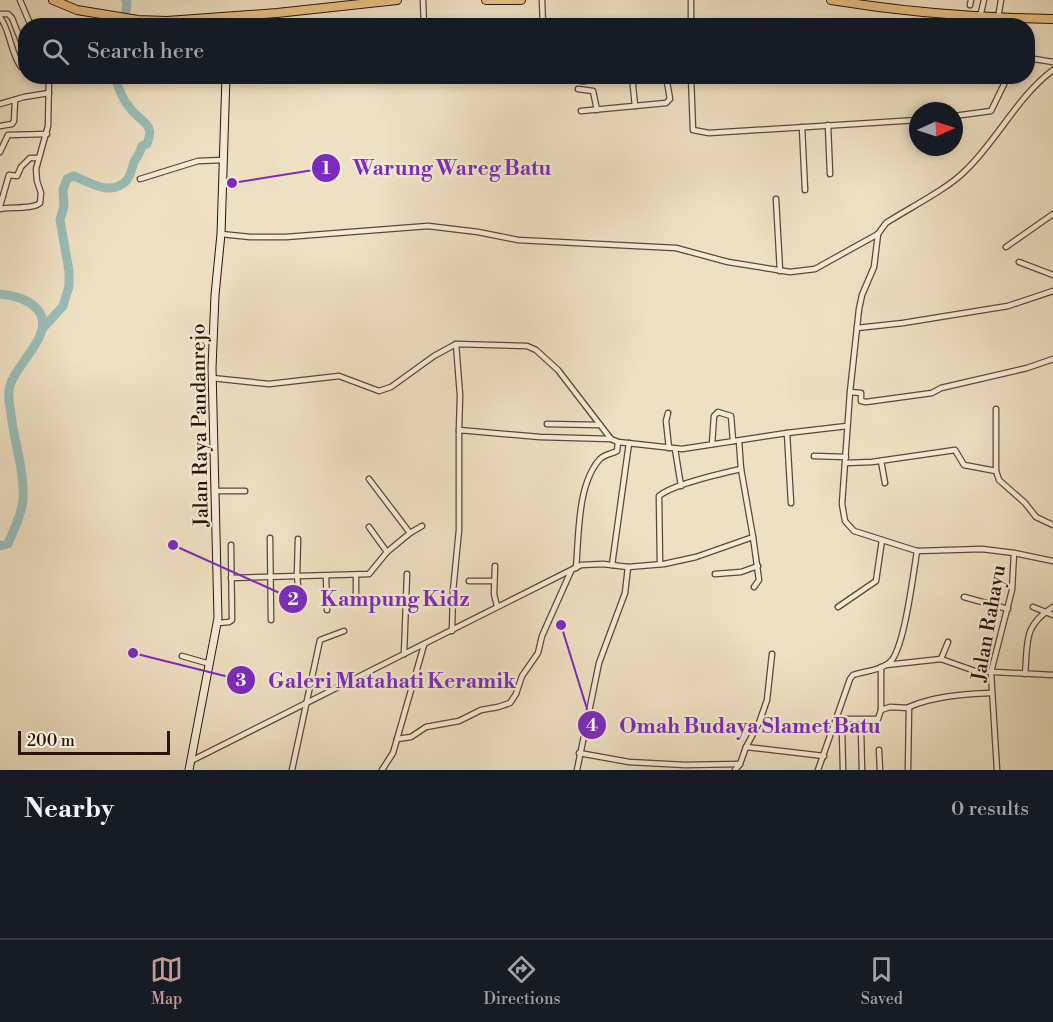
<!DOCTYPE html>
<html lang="en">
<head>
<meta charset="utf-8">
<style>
  body { margin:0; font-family:"Libre Bodoni",serif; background:#20242c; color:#f1f3f6 }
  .compass { position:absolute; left:909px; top:102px; width:54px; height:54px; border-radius:50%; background:#171b24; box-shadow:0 3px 9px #0003; rotate:87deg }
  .scale { position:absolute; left:18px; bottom:15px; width:152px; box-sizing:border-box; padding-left:6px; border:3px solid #2b1406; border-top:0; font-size:16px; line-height:21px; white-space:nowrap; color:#2b1406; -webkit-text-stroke:4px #f4ebd7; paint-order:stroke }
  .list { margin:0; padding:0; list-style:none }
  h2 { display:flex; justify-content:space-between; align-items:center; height:78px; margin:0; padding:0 24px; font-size:26px }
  h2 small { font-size:20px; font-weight:400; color:#9ea1a6 }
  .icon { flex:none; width:33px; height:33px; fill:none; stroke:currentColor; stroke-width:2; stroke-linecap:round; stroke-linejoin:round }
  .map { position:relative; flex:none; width:1053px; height:770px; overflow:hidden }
  .search { position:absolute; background:#171b24; box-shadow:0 3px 9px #0003; left:18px; right:18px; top:18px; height:66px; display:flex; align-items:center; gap:15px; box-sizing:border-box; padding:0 21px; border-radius:24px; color:#9ea1a6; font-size:22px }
  .sheet { height:168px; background:#171b24 }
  nav { display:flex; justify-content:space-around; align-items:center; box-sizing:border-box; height:84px; border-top:2px solid #363941; background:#171b24; font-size:16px; color:#9ea1a6 }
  nav a { display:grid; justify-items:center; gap:3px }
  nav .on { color:#c59692 }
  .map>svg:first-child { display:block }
</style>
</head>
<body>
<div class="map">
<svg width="1053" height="770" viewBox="0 0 1053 770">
  <rect width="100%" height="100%" fill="#eee0c2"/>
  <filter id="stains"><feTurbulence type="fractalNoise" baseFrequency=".00333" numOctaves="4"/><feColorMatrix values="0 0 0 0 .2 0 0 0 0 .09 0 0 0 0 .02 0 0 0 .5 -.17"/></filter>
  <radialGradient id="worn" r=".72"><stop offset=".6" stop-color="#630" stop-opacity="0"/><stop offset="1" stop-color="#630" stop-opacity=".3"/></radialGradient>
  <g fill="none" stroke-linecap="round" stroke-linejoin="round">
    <g stroke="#99bdb7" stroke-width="9">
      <path d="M123,26L127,5L126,0"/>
      <path d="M0,294C15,296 31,299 40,313C54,337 11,367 9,391C8,398 10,406 11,414C14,442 25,472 23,500C22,514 13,531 8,544L0,546"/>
      <path d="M43,328L63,306L69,286V271L60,220L64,206L63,190L67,179L74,176C90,183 112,197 127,180C131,175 132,168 134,162C138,156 140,153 142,146L147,144C156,123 140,122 130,108C122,99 118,88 115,76"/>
    </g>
    <defs>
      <g id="minor">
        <path d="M20,0L31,26"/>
        <path d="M423,0L424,26"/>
        <path d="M542,0L543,26"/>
        <path d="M691,0V26"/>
        <path d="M970,5L971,0"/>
        <path d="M0,14H8L12,18L25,51"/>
        <path d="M0,17C11,32 10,52 21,67L26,68"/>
        <path d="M980,17L984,0"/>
        <path d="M998,18L1001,0"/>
        <path d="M1028,58L1053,62"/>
        <path d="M1053,70C1017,97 998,139 966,170C948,189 909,208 886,223L878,234L874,267L862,295L859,309L850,392L842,504L845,521L854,531L917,551L982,549L1014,553L1053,561"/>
        <path d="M572,76C578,83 589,83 595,76"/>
        <path d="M632,76L635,106"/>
        <path d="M691,76L693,130L709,133L918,120"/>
        <path d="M578,89L593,91L597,110"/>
        <path d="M0,104L24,97L49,93"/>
        <path d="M581,111L666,103L670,99L666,76"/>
        <path d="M954,116L991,111L1008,76"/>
        <path d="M828,125L830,174"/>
        <path d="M0,126L12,124L14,121L15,100"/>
        <path d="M802,127L805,190"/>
        <path d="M0,152L8,135L47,134"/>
        <path d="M140,179L198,161L223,160"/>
        <path d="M776,199L780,271"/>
        <path d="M0,206L9,175L17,176L21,167L30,158H38"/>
        <path d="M0,209C10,207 34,209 40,203L41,193L37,181L36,169L48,126L49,76"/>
        <path d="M221,234L250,237H286L428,226L478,232L518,240L676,248L728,262L790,272L815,269L878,234"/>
        <path d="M1006,247L1053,214"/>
        <path d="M1019,262L1053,275"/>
        <path d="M857,328L903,323L1008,306L1053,291"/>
        <path d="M456,344L460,395L459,430"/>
        <path d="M212,378L269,384L339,376L379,391L391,387L434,356L456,344L527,346L536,350L558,370L611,439L618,442L682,449L787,433L847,426"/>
        <path d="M850,392L861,393V401L866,402L932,393L941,388L1027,368L1053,359"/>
        <path d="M668,413L666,421L669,448"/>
        <path d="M547,424L600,425"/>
        <path d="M787,433L791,503"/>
        <path d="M712,444L714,416L718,412L731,416L733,441"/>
        <path d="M675,449L681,486"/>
        <path d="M814,456L846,457"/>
        <path d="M881,461L885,483"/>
        <path d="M846,463L872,462L955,450L964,465L996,471L999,480L1025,503L1036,517L1053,525"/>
        <path d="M996,471V409"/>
        <path d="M369,479L410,533L422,526"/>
        <path d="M216,491H245"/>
        <path d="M753,537L759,580L754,587"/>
        <path d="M270,538L271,620"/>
        <path d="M298,539L297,576L300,603"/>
        <path d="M387,552L410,533"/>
        <path d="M660,564L659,496C672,485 723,473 741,469"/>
        <path d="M612,565L629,443"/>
        <path d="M495,566L494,594L497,606"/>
        <path d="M576,568C579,536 577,484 600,459C605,454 612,454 617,451L618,442"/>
        <path d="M715,574L741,572L758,566"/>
        <path d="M326,576L327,610"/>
        <path d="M356,576V598"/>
        <path d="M231,578L369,574L387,552L369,527"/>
        <path d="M469,581H493"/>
        <path d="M964,597L1008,609"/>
        <path d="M838,607L876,581L882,540"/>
        <path d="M1033,607L1053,615"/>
        <path d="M218,623L229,622L232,620L231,545"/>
        <path d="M452,631L453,591L459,530V430L540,437L611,439"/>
        <path d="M404,654L407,574"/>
        <path d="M182,656L210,664"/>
        <path d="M941,659L948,642"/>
        <path d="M886,665L941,659L975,671L1053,675"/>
        <path d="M1025,674C1028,641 1023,626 1053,607"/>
        <path d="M881,710L890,707L909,708"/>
        <path d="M836,719H878L881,710V667"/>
        <path d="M842,729L843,770"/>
        <path d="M861,730L862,770"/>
        <path d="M397,739L411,737L426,727L459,721L481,710L498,707L510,703L516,694L522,676L538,653L542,636L571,571"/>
        <path d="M746,747L759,723L767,700L772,654"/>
        <path d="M879,750L880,770"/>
        <path d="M579,753L629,762L685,765L740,764"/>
        <path d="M191,761L581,565L603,564L628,567L664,564L696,557L753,537L741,469L739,441"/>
        <path d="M292,770L320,640L344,631"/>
        <path d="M382,770L393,753L424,645"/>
        <path d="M577,770L599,663L625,593L628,567"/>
        <path d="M735,770L740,764L746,747L824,756"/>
        <path d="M818,770L850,679L853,675C865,671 884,670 892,660C905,642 913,576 917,551"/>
        <path d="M908,770L909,707C934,696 965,694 991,693"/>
        <path d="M997,770L991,672L1012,590L1014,553"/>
      </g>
      <path id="secondary" d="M189,770L218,618L212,368L215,295L221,234L226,76"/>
      <g id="primary">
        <path d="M53,0L77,10L138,20L167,21L277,13L397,0"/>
        <path d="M486,0H521"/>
        <path d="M831,0C904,12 979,18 1053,19"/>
      </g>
    </defs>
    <use href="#minor" stroke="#5c4735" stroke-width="7"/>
    <use href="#secondary" stroke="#2b1406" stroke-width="9"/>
    <use href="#primary" stroke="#2b1406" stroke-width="10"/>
    <use href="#minor" stroke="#f4ebd7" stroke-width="4.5"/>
    <use href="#secondary" stroke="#f4ebd7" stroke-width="7"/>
    <use href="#primary" stroke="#e7c081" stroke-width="8"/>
  </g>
  <g text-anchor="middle" stroke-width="4.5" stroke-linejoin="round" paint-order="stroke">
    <g font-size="20" fill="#2b1406" stroke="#f4ebd7">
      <text transform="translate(199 425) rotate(-91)" y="7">Jalan Raya Pandanrejo</text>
      <text transform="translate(988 623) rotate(-80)" y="7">Jalan Rahayu</text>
    </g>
  </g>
  <path fill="none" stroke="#7b2cbf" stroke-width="2" d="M232 183L326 168M173 545L293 599M133 653L241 680M561 625L592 725"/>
  <g fill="#7b2cbf" stroke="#f4ebd7" stroke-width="2">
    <circle cx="232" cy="183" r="6"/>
    <circle cx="173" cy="545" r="6"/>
    <circle cx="133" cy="653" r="6"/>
    <circle cx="561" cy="625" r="6"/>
    <circle cx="326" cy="168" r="15"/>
    <circle cx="293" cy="599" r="15"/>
    <circle cx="241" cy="680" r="15"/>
    <circle cx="592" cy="725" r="15"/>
  </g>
  <g font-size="18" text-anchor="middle" font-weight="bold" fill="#fff">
    <text x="326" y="174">1</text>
    <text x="293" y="605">2</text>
    <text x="241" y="686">3</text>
    <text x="592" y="731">4</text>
  </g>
  <g font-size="21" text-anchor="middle" font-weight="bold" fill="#7b2cbf" stroke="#f4ebd7" stroke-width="4.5" stroke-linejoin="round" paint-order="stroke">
    <text x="452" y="175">Warung Wareg Batu</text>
    <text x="395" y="606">Kampung Kidz</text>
    <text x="392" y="688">Galeri Matahati Keramik</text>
    <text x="750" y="733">Omah Budaya Slamet Batu</text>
  </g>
  <rect width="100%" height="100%" filter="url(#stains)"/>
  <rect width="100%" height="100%" fill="url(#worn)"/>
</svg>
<svg class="compass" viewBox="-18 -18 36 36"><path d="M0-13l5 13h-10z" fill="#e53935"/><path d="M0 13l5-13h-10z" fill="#9ea1a6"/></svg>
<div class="scale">200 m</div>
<div class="search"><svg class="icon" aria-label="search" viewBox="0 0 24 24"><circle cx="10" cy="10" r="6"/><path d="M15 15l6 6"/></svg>Search here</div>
</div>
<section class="sheet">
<h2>Nearby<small>0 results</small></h2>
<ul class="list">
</ul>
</section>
<nav>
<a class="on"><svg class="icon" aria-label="map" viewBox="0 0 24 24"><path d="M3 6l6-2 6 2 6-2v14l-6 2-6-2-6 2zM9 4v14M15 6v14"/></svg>Map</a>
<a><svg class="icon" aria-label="directions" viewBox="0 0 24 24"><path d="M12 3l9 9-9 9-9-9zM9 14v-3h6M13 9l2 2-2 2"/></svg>Directions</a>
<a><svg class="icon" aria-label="saved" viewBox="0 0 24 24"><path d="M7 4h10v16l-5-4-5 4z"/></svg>Saved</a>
</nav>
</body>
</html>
